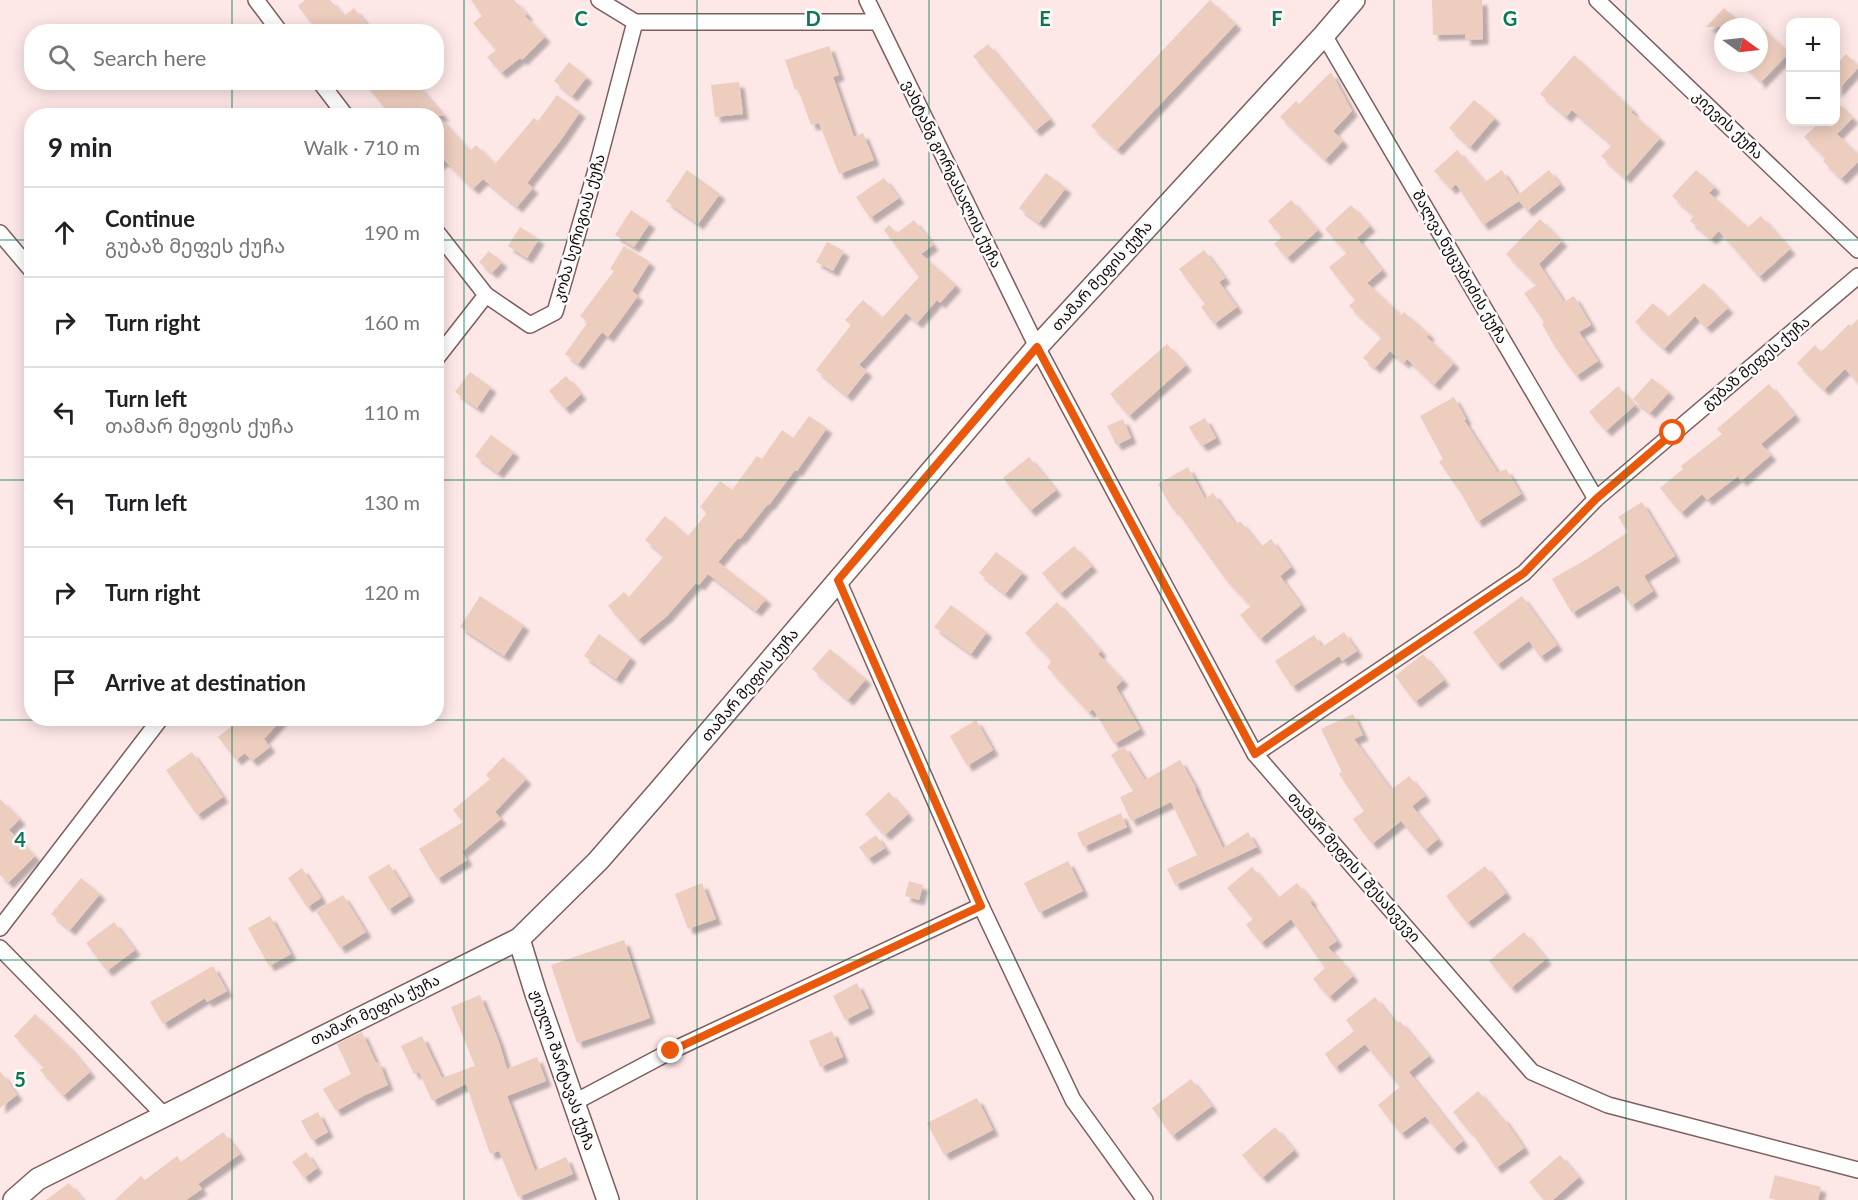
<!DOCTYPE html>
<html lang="en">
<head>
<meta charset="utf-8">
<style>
  body { margin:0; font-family:Lato,"Noto Sans Georgian",sans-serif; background:#f6f6f6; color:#202124 }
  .controls { position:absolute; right:18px; top:18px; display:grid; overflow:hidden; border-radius:12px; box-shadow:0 3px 15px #0003 }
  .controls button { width:54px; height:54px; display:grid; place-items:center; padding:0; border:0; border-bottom:2px solid #e0e0e0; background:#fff; color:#202124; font:30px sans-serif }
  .compass { position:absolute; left:1714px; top:18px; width:54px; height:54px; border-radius:50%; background:#fff; box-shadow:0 3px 15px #0003; rotate:105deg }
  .stop { position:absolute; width:18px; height:18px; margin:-14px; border:4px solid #ea580c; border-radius:50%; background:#fff }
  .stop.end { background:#ea580c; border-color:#fff; box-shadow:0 2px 6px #0008 }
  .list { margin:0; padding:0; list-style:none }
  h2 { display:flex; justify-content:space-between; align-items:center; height:78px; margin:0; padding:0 24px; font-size:26px }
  h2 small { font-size:20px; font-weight:400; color:#757577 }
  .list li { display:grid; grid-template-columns:39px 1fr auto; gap:18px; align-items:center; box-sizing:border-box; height:90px; padding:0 24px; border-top:2px solid #e0e0e0 }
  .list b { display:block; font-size:22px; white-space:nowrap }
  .list p { margin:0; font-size:20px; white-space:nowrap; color:#757577 }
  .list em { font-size:20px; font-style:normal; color:#757577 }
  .icon { flex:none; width:33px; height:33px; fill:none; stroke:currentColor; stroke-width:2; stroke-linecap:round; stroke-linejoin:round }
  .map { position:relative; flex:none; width:1858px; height:1200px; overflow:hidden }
  .search { position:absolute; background:#fff; box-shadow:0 3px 15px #0003; left:24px; top:24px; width:420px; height:66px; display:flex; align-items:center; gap:15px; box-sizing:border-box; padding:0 21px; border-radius:24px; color:#757577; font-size:22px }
  .panel { position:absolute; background:#fff; box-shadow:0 3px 15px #0003; left:24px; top:108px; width:420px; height:618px; border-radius:24px }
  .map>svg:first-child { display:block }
</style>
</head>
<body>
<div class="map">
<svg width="1858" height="1200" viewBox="0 0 1858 1200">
  <defs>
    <filter id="shadow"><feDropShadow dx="5.5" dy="5.5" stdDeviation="1.5" flood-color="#0004"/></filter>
  </defs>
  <rect width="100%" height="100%" fill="#fee7e7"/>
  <g fill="#eccdbe" filter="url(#shadow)">
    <path d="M305,0H330L344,16L354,8L373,32H318L298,6Z"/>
    <path d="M471,0H514L527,14L525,16L545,37L522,60L520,58L501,73L487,57L496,50L473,23L482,16Z"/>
    <path d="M1210,0L1236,24L1117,150L1091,126Z"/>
    <path d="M1432,0H1482L1483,39L1465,40V34L1433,35Z"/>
    <path d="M1724,8L1745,27H1706Z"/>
    <path d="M1759,24L1789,53L1759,84V80L1741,63H1759Z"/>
    <path d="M988,44L1050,119L1035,131L973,56Z"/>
    <path d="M829,46L839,75L833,77L854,137L863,133L874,160L839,174L819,123L811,125L798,89L795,90L785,60Z"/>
    <path d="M1846,54L1858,65V68L1836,92V65Z"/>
    <path d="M1574,55L1633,110L1631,112L1660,138L1625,178L1601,156L1612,145L1572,110L1566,117L1540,94Z"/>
    <path d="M569,62L587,77L572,96L554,81Z"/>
    <path d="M1331,72L1352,111L1333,131L1343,141L1325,160L1280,117L1296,101L1299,104Z"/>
    <path d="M364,82H415L444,116H438L470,151L476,145L495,164L534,118L538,121L557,95L580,112L561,140L527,183L533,188L517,207L483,179L473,189L444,160L436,166V116H391Z"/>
    <path d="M739,82L743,114L715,117L711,85Z"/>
    <path d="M1474,100L1495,118L1470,147L1449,128Z"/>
    <path d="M1836,101L1853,118L1837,134L1858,154V162L1841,179L1823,161L1826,158L1804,137L1820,122H1836Z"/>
    <path d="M1457,150L1485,182L1502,170L1518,195L1549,170L1560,184L1527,211L1519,201L1483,225L1456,184L1451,189L1434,171Z"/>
    <path d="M687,170L720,194L698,224L666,201Z"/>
    <path d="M1696,170L1715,187L1709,193L1748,227L1761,216L1790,249L1759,277L1719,231L1711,239L1690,221L1694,216L1672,196Z"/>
    <path d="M1046,173L1066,188L1039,223L1019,208Z"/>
    <path d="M884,178L899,198L870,218L856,197Z"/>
    <path d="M1291,200L1318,230L1287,258L1274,244L1282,237L1268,221Z"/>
    <path d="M1351,205L1370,226L1357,238L1382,270L1367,283L1401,315L1404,312L1429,334L1427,337L1454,363L1434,385L1407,359L1404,363L1390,351L1375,368L1363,358L1382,337L1349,306L1355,300L1329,267L1347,253L1325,229Z"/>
    <path d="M631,210L650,223L634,247L615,235Z"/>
    <path d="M1540,219L1562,241L1539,264L1564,302L1574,296L1591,325L1579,332L1598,361L1576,376L1555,347L1542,324L1544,322L1524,293L1537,285L1506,254Z"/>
    <path d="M914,220L933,245L921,254L956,285L940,303L937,300L917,323L906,313L859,365L867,371L847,396L816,370L851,325L845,320L863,300L882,318L919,277L884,230L889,225L897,233Z"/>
    <path d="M520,227L539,239L527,258L508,246Z"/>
    <path d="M827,242L844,251L833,271L816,262Z"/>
    <path d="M624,246L650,262L632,291L638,296L608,337L602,332L578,364L565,354L588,322L580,316L614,271L610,269Z"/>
    <path d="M1204,250L1225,278L1219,282L1237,307L1214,324L1201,307L1205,304L1179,269Z"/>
    <path d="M489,251L502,262L492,273L479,262Z"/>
    <path d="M1704,283L1728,308L1706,328L1695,316L1664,349L1635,322L1653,303L1668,317Z"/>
    <path d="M1858,319V383L1845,369L1824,390L1797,363L1815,345L1821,352L1849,324L1851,326Z"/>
    <path d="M1167,344L1186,365L1129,416L1110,394Z"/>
    <path d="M470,372L491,387L477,408L455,392Z"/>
    <path d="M566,376L581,394L565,409L549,391Z"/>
    <path d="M1652,378L1669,392L1650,413L1633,399Z"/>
    <path d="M1769,384L1795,415L1761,444L1771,455L1741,481L1738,476L1707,500L1702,494L1681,513L1660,488L1683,469L1681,466L1722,434L1717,429Z"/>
    <path d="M1618,386L1635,405L1606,431L1589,412Z"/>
    <path d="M1454,397L1466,419L1464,420L1498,473L1506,469L1521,494L1477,522L1461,493L1439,462L1443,459L1420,416Z"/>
    <path d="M809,416L827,428L797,471L795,470L769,505L768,504L740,539L738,538L718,562L766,599L756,611L708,574L699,585L696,583L667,616L638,640L608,606L624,592L629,597L664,556L645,540L665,516L688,536L707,513L700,507L720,481L732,490L757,456L762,459L782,430L793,438Z"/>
    <path d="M1205,418L1216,438L1202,446L1196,439L1189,427Z"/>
    <path d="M1123,419L1131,438L1116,445L1107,426Z"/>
    <path d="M491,435L514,452L498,473L475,456Z"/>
    <path d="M1029,457L1056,490L1030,511L1003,478Z"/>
    <path d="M1188,467L1205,499L1213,493L1236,525L1240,521L1261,547L1271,539L1291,567L1280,576L1301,605L1260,639L1240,615L1251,606L1226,580L1175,509L1173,510L1158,484Z"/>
    <path d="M1642,502L1675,556L1644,576L1653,591L1631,606L1618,585L1572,613L1552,579L1587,559L1628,532L1618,517Z"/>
    <path d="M1074,546L1092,566L1060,594L1042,573Z"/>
    <path d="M996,552L1023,572L1005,594L979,573Z"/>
    <path d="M480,596L524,625L504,656L460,627Z"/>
    <path d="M1522,596L1557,645L1540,657L1529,641L1497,665L1473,632Z"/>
    <path d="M1057,602L1101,651L1098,654L1123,680L1116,687L1140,729L1114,744L1093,709L1089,713L1047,667L1052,661L1025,633Z"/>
    <path d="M951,605L987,632L971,654L934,627Z"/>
    <path d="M1344,632L1357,651L1342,661L1339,656L1292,687L1275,661L1314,635L1322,647Z"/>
    <path d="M599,634L631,657L616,679L584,656Z"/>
    <path d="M830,649L866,679L848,700L812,669Z"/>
    <path d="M1423,654L1444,680L1415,702L1395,676Z"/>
    <path d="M1353,714L1363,735L1354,739L1391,790L1409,776L1425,796L1412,806L1438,839L1425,850L1401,821L1372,844L1353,819L1364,811L1339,774L1342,772L1321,729Z"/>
    <path d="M242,718H283L264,739L270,747L252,761L245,753L236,760L218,737Z"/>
    <path d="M976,720L993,750L967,766L950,736Z"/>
    <path d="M1124,746L1145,780L1180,760L1196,788L1195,789L1223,848L1248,832L1257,847L1175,885L1167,869L1197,855L1171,802L1131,821L1120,797L1133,791L1111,755Z"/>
    <path d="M192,752L223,797L197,815L166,770Z"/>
    <path d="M503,757L526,779L495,812L501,819L462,852L467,860L437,879L419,849L463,822L453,810L490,779L486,775Z"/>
    <path d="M889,792L908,814L885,835L865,814Z"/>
    <path d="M0,799L20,819L9,830L35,856L8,883L0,875Z"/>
    <path d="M1121,813L1127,827L1083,847L1077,833Z"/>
    <path d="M876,835L885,848L868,859L859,847Z"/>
    <path d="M1068,861L1083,891L1039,913L1024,883Z"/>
    <path d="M389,864L409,896L388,910L368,877Z"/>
    <path d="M1485,866L1506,893L1467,923L1446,896Z"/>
    <path d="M1252,867L1278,898L1297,883L1312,901L1310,902L1337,941L1328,947L1353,976L1329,997L1313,979L1325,968L1291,919L1261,943L1246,925L1253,919L1227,888Z"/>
    <path d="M302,868L321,898L307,907L288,878Z"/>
    <path d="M81,878L100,894L70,930L51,914Z"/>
    <path d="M909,881L923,885L919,900L905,896Z"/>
    <path d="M702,883L716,919L688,929L675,894Z"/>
    <path d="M343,895L366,932L340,948L316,911Z"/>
    <path d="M270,916L291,954L269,966L248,928Z"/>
    <path d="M114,922L135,950L107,971L86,943Z"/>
    <path d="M1524,932L1546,959L1511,988L1489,961Z"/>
    <path d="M624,940L650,1018L577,1043L551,965Z"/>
    <path d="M213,966L227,991L207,1002L205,998L163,1024L150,1002Z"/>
    <path d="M857,983L869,1008L845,1020L833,996Z"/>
    <path d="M480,995L499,1042L507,1069L537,1057L546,1081L507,1096L535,1171L566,1157L573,1174L518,1197L499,1151L490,1154L466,1084L432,1101L419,1072L414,1074L401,1046L422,1036L442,1078L475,1066L451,1007Z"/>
    <path d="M1375,997L1396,1024L1400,1021L1429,1056L1409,1072L1463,1141L1453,1149L1425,1116L1401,1134L1378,1105L1400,1087L1365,1044L1335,1068L1325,1054L1354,1031L1346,1020Z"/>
    <path d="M35,1014L68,1046L90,1072L63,1096L40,1070L44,1067L14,1036Z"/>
    <path d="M832,1031L843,1057L820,1067L809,1041Z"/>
    <path d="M362,1032L376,1063L379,1062L388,1085L365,1095L336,1111L323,1089L351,1074L337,1044Z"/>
    <path d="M0,1071L17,1095L0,1108Z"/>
    <path d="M1191,1079L1212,1106L1172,1136L1152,1108Z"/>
    <path d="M1478,1091L1501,1118L1502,1116L1524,1148L1496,1168L1470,1130L1469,1131L1453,1112Z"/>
    <path d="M977,1098L993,1130L944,1155L927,1123Z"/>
    <path d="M318,1112L328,1132L312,1141L301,1121Z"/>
    <path d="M1275,1127L1294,1150L1262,1178L1242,1155Z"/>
    <path d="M223,1132L240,1154L198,1184L202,1189L186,1200H115L141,1176L145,1180L177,1156L181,1162Z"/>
    <path d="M306,1152L317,1168L304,1178L292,1162Z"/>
    <path d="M1560,1155L1579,1177L1553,1200H1544L1529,1182Z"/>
    <path d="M1775,1175L1821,1187L1818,1200H1777L1769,1198Z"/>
    <path d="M69,1183L83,1200H46Z"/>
  </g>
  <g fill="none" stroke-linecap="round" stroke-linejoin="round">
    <defs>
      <g id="street">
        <path d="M256,0L280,32"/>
        <path d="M599,0L635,22H877"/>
        <path d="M867,0L1037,347L1255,754L1532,1072L1608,1105L1858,1170"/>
        <path d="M1597,0L1858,250"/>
        <path d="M1324,35L1596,499"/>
        <path d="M320,82L346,116"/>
        <path d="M436,231L486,295L530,325L555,312L598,163L635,22"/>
        <path d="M0,233L32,271"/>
        <path d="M436,359L486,295"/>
        <path d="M838,580L981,906L1073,1100L1145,1200"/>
        <path d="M1255,754L1524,573L1596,499L1858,276"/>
        <path d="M0,928L161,718"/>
        <path d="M0,948L164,1115"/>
        <path d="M575,1102L673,1050L981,906"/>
      </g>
      <g id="secondary">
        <path d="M519,939L536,994L608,1200"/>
        <path d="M14,1200L38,1179L519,939L598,861L659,791L1037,347L1324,35L1354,0"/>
      </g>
    </defs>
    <use href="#street" stroke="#7d5e5d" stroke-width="18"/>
    <use href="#secondary" stroke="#7d5e5d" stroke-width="24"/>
    <use href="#street" stroke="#fff" stroke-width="15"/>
    <use href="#secondary" stroke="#fff" stroke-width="21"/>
  </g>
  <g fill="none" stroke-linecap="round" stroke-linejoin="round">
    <path stroke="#ea580c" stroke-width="8" d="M671,1051L981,906L838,580L1037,347L1255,754L1524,573L1596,499L1673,433"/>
  </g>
  <path fill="none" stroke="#097752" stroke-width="1.5" stroke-opacity="0.55" d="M232,0V32M464,0V1200M697,0V1200M929,0V1200M1161,0V1200M1394,0V1200M1626,0V1200M232,82V116M0,240H32M436,240H1858M0,480H32M436,480H1858M232,718V1200M0,720H1858M0,960H1858"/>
  <g text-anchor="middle" stroke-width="5" stroke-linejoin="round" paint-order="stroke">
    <g font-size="15" fill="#130808" stroke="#fbfbfb">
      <text transform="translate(1728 125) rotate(44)" y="5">კიევის ქუჩა</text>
      <text transform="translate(952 174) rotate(64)" y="5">ვახტანგ გორგასალის ქუჩა</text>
      <text transform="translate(579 228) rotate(-74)" y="5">კობა სერიგიას ქუჩა</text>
      <text transform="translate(1460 267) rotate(60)" y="5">შალვა ნუცუბიძის ქუჩა</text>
      <text transform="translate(1102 276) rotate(-48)" y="5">თამარ მეფის ქუჩა</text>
      <text transform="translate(1756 363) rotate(-40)" y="5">გუბაზ მეფეს ქუჩა</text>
      <text transform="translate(750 685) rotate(-50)" y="5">თამარ მეფის ქუჩა</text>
      <text transform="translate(1354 867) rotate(49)" y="5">თამარ მეფის I შესახვევი</text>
      <text transform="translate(375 1010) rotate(-26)" y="5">თამარ მეფის ქუჩა</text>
      <text transform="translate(563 1070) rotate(71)" y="5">ჟიული შარტავას ქუჩა</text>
    </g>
  </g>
  <g font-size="20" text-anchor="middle" font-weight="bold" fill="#097752" stroke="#fbfbfb" stroke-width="5" stroke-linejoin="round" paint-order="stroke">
    <text x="581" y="26">C</text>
    <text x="813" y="26">D</text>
    <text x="1045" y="26">E</text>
    <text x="1277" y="26">F</text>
    <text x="1510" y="26">G</text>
    <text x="20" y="847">4</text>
    <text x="20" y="1087">5</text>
  </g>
</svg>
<div class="controls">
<button>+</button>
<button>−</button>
</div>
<svg class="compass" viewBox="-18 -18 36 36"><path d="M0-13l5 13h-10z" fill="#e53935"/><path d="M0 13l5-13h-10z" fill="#757577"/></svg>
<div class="stop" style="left:1673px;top:433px"></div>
<div class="stop end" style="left:671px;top:1051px"></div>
<div class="search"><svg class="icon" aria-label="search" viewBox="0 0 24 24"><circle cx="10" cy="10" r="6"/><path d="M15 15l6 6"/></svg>Search here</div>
<section class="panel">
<h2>9 min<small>Walk · 710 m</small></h2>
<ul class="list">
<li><svg class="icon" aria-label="ahead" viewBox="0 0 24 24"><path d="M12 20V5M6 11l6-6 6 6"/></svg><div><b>Continue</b><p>გუბაზ მეფეს ქუჩა</p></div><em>190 m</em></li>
<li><svg class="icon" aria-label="right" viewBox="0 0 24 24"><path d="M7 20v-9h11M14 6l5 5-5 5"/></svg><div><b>Turn right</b></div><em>160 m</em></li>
<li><svg class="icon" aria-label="left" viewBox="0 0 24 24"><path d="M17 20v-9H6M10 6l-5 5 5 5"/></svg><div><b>Turn left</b><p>თამარ მეფის ქუჩა</p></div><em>110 m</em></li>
<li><svg class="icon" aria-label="left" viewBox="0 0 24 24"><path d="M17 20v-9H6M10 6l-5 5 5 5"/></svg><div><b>Turn left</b></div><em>130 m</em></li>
<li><svg class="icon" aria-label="right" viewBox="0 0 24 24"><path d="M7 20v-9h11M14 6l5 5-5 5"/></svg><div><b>Turn right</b></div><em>120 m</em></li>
<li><svg class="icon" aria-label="arrive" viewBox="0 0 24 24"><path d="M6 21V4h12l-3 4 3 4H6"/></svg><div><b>Arrive at destination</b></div></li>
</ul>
</section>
</div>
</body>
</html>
